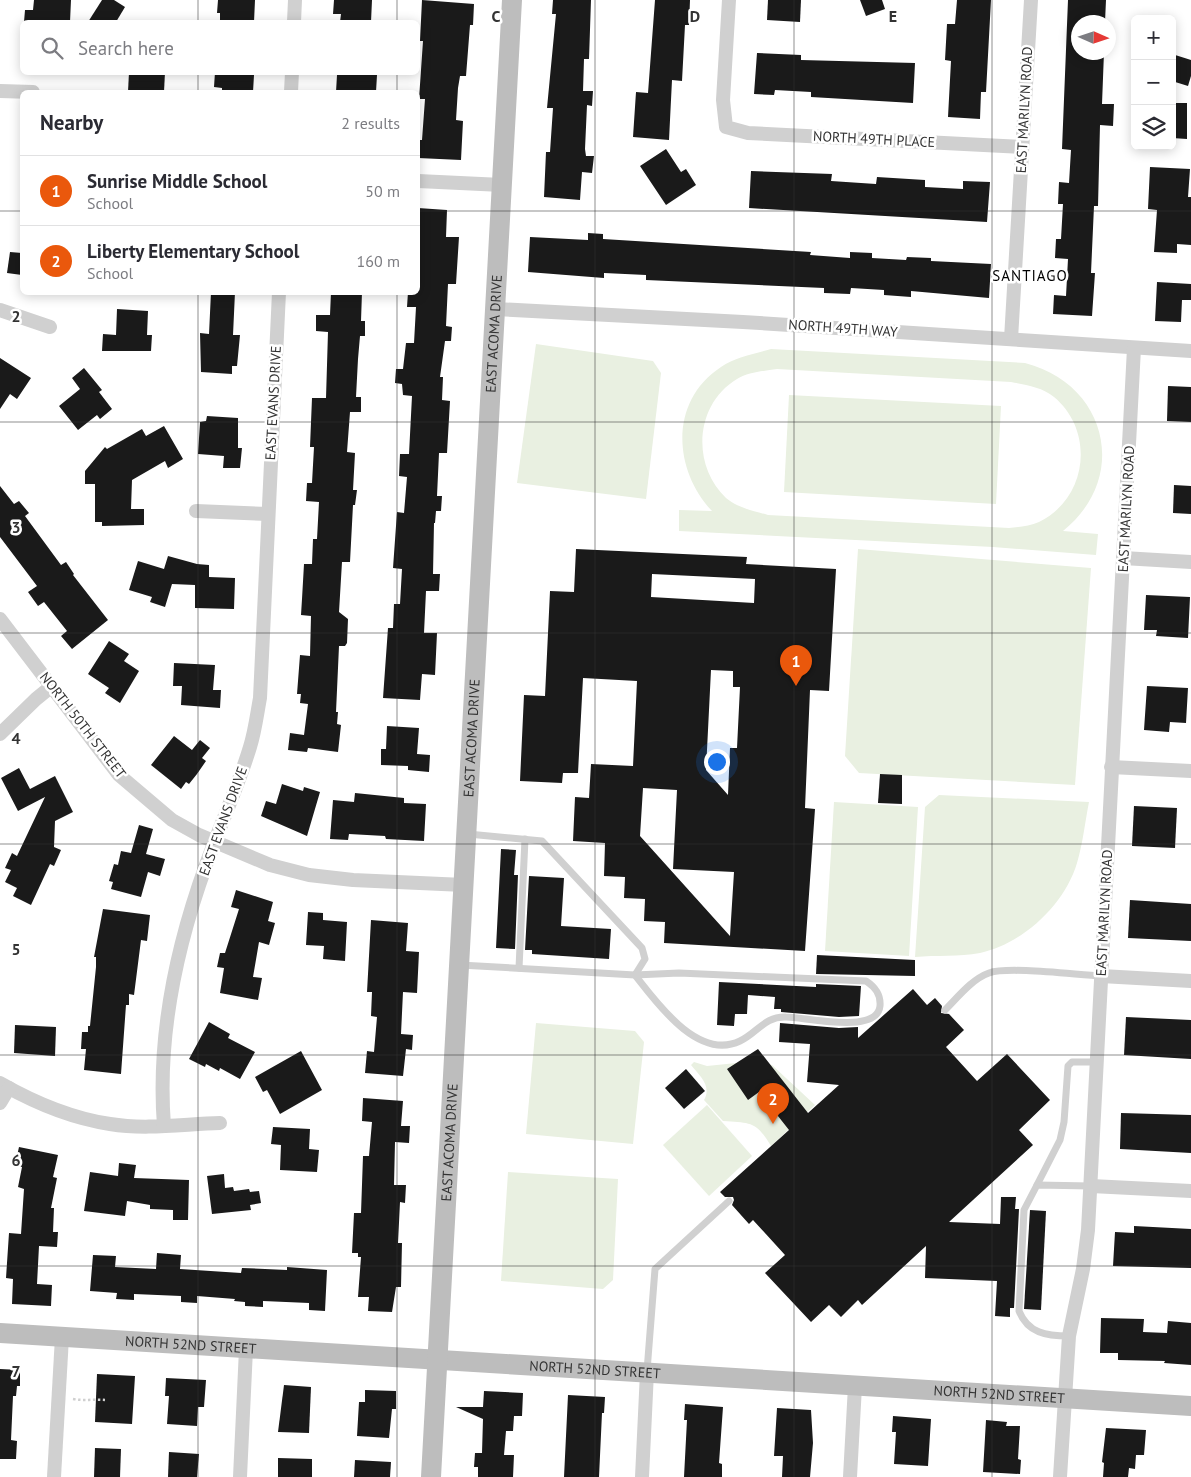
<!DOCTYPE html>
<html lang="en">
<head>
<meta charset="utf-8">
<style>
  body { margin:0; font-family:"PT Sans",sans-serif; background:#f7f7f7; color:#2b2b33 }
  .controls { position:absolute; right:15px; top:15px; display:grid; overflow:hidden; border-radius:8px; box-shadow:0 2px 12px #0003 }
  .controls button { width:45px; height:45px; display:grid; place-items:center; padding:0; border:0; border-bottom:1px solid #e1e1e2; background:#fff; color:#2b2b33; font:25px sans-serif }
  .compass { position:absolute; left:1071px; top:15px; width:45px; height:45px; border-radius:50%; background:#fff; box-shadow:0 2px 12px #0003; rotate:93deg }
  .you { position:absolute; left:716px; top:761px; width:18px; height:18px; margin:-12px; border:4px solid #fff; border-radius:50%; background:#1a73e8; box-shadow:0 0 0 8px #1a73e833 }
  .badge { display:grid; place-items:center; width:32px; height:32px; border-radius:50%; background:#ea580c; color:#fff; font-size:16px; font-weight:700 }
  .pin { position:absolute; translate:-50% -41px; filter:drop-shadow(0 1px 2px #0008) }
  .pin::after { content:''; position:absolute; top:26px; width:18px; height:15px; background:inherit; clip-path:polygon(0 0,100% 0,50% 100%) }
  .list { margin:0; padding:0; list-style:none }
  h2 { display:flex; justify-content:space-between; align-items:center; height:65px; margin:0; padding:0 20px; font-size:21px }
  h2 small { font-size:16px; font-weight:400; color:#7c7c81 }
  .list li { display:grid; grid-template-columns:32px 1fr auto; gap:15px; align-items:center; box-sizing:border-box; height:70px; padding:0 20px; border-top:1px solid #e1e1e2 }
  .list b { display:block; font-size:19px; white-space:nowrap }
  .list p { margin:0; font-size:16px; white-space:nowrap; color:#7c7c81 }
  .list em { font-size:16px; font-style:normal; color:#7c7c81 }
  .icon { flex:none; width:28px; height:28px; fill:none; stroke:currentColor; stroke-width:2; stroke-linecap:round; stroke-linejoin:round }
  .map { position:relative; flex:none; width:1191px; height:1477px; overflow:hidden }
  .search { position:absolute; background:#fff; box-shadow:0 2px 12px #0003; left:20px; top:20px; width:400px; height:55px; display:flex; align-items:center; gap:12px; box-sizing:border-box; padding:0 18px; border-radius:8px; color:#7c7c81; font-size:19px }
  .panel { position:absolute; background:#fff; box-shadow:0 2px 12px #0003; left:20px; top:90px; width:400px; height:205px; border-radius:8px }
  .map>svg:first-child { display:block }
</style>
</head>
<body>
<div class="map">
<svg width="1191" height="1477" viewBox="0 0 1191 1477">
  <rect width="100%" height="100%" fill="#fff"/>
  <g fill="#e9f0e1" fill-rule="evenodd">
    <path d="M536,344L653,361L661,373L646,499L517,483Z"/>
    <path d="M771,349L1025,363C1107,384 1130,477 1063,531L1098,534L1096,555L993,547L679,531V510L712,511C673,470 669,401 721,367C735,357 755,354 771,349ZM777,369L1011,382C1026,385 1042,387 1054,397C1095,431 1088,498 1039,522C1030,526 1020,527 1009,528L768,515C754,511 738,508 726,498C691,465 695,404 737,379C749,372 764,371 777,369Z"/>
    <path d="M789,395L1001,406L996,504L784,492Z"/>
    <path d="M858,549L1091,568L1075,785L859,773L845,756Z"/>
    <path d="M939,795L1089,802C1085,822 1083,843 1077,863C1065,904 1023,944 980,953C959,957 936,955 915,957L925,807Z"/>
    <path d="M834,802L918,807L909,956L825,951Z"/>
    <path d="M536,1023L635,1031L644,1042L633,1144L526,1134Z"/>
    <path d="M756,1061L772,1065L815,1105L771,1146C756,1121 751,1123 723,1121L704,1100C712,1086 700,1076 691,1065L694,1062L707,1066Z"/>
    <path d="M707,1105L752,1156L709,1196L663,1145Z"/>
    <path d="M508,1172L618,1179L613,1280L603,1289L501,1281Z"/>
  </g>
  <g fill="#1a1a1a" fill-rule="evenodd">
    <path d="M34,0H71L70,22H24L25,10H33Z"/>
    <path d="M102,0H114L125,7L116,22H88Z"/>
    <path d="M218,0H255L254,22H220V13H217Z"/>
    <path d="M334,0H372L371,22H340L341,14H333Z"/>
    <path d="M422,0L474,4L473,25H470L466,76H460L458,88L456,120L463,121L461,160L418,158V140H422L425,99H419L423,41H420Z"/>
    <path d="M553,0H591L589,59H584L583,91H593L592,106L587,105L585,149L586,156H594L592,173L582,172L580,200L544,197L546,152H550L553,108H547L556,14H552Z"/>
    <path d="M655,0H690L689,25H685L682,81L672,80L669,140L633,137L636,92L648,93Z"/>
    <path d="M768,0H801L800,22L767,20Z"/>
    <path d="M860,0H882L885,9L866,16Z"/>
    <path d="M957,0H991L986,92H981L980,119L948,117L951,61L945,60L947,24H955Z"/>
    <path d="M1068,0H1106L1105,22H1078V52H1104L1102,104H1114L1113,126L1100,125L1098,206H1094L1091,273H1095L1092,316L1053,314L1054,295L1066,296L1068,259L1055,258L1056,239H1061L1063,204H1058L1059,182L1069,183L1071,150L1062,149Z"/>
    <path d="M757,53L801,55V60L915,63L913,103L811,97V92L775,90L774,95L754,94Z"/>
    <path d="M1172,54L1191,60V76L1188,86L1172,81Z"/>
    <path d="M129,72H165L164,92H128Z"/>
    <path d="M215,72H250L249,74L254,75L253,92L222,90V88L214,87Z"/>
    <path d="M340,72H368L367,75H377L376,92H336L337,75H340Z"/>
    <path d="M1172,103H1187V139L1172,138Z"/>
    <path d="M666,149L681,172L686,169L696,185L666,205L640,166Z"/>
    <path d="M1150,167L1190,169L1188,197H1191V245L1177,244V253L1154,252L1157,210L1148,209Z"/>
    <path d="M751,171L832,174L831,181L876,184L877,177L925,180V187L963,189V181L990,182L987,222L749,208Z"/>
    <path d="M418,208L447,210L446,237H459L456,284H448L446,326L452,327L451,341H445L440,377H443L442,400L450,401L447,453H439L437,496H442L441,511H436L435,523H434L433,574H440L439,591H426L424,633H437L435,675L422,674L420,700L383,698L388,628H393L394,604H400L402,569L393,568L397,512L404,513L407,477L399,476L400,454H409L412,396L403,395L402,384L395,383L396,369H403L406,343H414L416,307H407L408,292H418Z"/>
    <path d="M588,233L603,234V239L811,252L810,255L850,258V252L872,253V258L906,260L907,257L931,258V261L991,264L989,298L911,291V297L884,295V290L851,288L850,294L824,293V288L646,280V275L604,273V278L528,272L530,237L588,240Z"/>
    <path d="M10,252L22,253V275L7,273Z"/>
    <path d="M1157,282L1191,284V300H1182L1181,322L1155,321Z"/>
    <path d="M211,292H235L233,335H240L237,366H232V374L201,372L200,333L209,334Z"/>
    <path d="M331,292H362L361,321H365V336H360L358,359L356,397H361V412H350L347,452L355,453L353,490H357L355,505H353L350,562H342L339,612L348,619L347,643L345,646H339L336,712H338L337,724L341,725L338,752L308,748L307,752L288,750L290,733L304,735L308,704L300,703L301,694H297L300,655L310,656L311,616L301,615L302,599L304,564H312L313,539H317L319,502L306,501L307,483H312L314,447H310L312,398H326L328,332L316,331V315H330Z"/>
    <path d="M117,309L148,311L147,335H152L151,351H102L103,334L116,335Z"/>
    <path d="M0,358L31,378L17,399L10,394L0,409Z"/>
    <path d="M84,368L102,390L99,392L112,409L100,419L97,415L78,430L59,406L80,389L72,378Z"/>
    <path d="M1168,386L1191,387V422L1167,421Z"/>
    <path d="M207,416L238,418V448H242L240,468H223L224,456L198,454L200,422L206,421Z"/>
    <path d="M164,426L183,459L168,468L165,461L132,480L131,509H144V525L102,526V522H95V484H85V471L105,447L107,449L142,429L146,436Z"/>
    <path d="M1174,485L1191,486V514L1173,513Z"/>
    <path d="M0,486L14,504L19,501L29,513L25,516L61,565L66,562L74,574L73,575L108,620L72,649L61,636L67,631L44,602L38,606L28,592L37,586L0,537Z"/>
    <path d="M576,549L747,557L746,564L836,569L829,691L810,690L805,808L815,809L805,951L664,943L665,922L644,921L645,899L624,898L625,877L604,876L605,843L573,841L575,797L589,798L591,764L633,766L637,681L583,678L578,773H563L562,783L520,781L524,695L545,696L550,591L574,592ZM652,574L755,579L754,603L651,597ZM711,670L733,671V687H740L737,748H730L728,795L706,770ZM643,788L677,790L673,869L734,872L730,936L640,836Z"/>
    <path d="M168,556L197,564L209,565V577L235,578L234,609L195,608V585L172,584L165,607L150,602L152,597L129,590L138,561L164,569Z"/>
    <path d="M1146,595L1190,597L1188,638L1156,636L1157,630H1144Z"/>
    <path d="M109,641L129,654L124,661L139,671L120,703L105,693L109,688L88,674Z"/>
    <path d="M174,663L215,665L213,690H221L220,708L181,705L182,686H173Z"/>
    <path d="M1147,686L1188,688L1186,723L1170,722L1169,732L1144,730Z"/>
    <path d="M387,726L419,728L417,754L430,755L429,772L408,770V766L381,765V749H386Z"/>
    <path d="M174,736L192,750L200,740L210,748L202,758L206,761L197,774L189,784L186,782L181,789L151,765Z"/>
    <path d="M19,768L30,789L55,776L73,812L55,821L54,847L61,850L54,866L50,864L31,905L13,896L17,888L5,882L11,870L5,868L12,853L17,856L45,797L18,811L1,778Z"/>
    <path d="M880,774L902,775V804L878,803Z"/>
    <path d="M282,784L303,791L304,787L320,792L307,836L261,816L266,801L276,804Z"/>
    <path d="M355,793L404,798V803L426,804L424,841L386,839L385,836L349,834L348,840L330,839L333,800L354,802Z"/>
    <path d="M1134,806L1177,808L1175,848L1132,846Z"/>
    <path d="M139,825L153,829L146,854L165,859L160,876L148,872L141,897L111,889L113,882L109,881L114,864L118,865L121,851L131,853Z"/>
    <path d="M501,849L516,850L514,875H518L515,949L496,948Z"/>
    <path d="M529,876L564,878L561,926L611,929L609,959L532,954V950H525Z"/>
    <path d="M236,890L273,902L268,921L275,923L269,945L259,942L253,977L262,978L258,1000L220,993L224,968L217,967L220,953H225L239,909L231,907Z"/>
    <path d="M1130,900L1191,904V941L1128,938Z"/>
    <path d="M103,909L150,915L147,941L141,940L134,995L129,994V1005H126L121,1074L84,1070L86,1049H81L82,1032H88V1026H90L96,967V957H94Z"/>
    <path d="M308,912L323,913V920L347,922L345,961L323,959L324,946L306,945Z"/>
    <path d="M371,920L408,923L406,951L419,952L417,993L403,992L401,1034L413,1035L412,1050L406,1049L403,1076L365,1073L367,1051L374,1052L377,1017L371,1016L372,992H367Z"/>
    <path d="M817,955L915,960V976L816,974Z"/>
    <path d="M719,982L816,987V984L861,986L859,1016L839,1017L781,1012V1009H774L775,997L748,995L747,1014H735L734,1026L717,1025Z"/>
    <path d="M913,989L927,1005L935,998L942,1006L941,1013L949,1014L964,1030L946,1047L977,1081L1007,1054L1050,1100L1019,1130L1033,1145L949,1222L1000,1224L1001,1197H1016L1015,1209H1019L1014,1308H1010V1317L995,1316L997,1281L925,1278L926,1246L862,1305L858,1300L841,1317L829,1305L811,1322L765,1273L785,1255L753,1220L749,1224L732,1205L734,1200L733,1197H725L720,1192L789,1130L759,1092L748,1100L727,1069L758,1049L808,1113L839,1085L807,1082L810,1044L779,1042L780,1023L839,1028L858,1027V1038Z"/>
    <path d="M1126,1017L1191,1020V1059L1124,1055Z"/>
    <path d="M209,1022L230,1034L228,1038L255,1052L240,1079L220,1068L219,1071L206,1064L205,1067L189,1059Z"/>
    <path d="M15,1025L56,1027L55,1056L14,1053Z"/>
    <path d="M301,1051L322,1090L280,1114L267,1090L263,1092L255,1077Z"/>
    <path d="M686,1069L705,1091L684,1109L665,1088Z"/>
    <path d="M363,1098L403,1101L401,1126H410L409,1143L395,1142L394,1185H406L405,1203L400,1202L398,1243H402L401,1287H396L392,1312L368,1311L369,1297H358L361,1257H358V1253H352L354,1213H361L363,1156H369L372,1122L362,1121Z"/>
    <path d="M1121,1113L1191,1115V1153L1120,1149Z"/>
    <path d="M273,1127L310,1129L309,1149L319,1150L317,1172L280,1170L281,1145L271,1144Z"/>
    <path d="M19,1147L58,1155L53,1177L57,1178L51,1208H54L53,1232H58L57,1247L39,1246L37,1284L52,1285L51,1306L12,1304L13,1279L6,1278L9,1233L21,1234L24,1189L18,1187L22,1167L15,1165Z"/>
    <path d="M119,1163L136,1165L134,1178L189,1180L188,1220H173V1210L150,1209V1205L127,1201L125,1216L84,1211L90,1172L118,1176Z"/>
    <path d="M224,1174L225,1188L233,1187L234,1191L249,1189L250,1192L259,1191L261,1203L250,1205L251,1210L212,1214L207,1176Z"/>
    <path d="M1030,1210L1046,1211L1041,1310L1024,1309Z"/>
    <path d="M1134,1226L1191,1229V1268L1113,1266L1115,1232L1134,1233Z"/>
    <path d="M157,1253L181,1255L180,1269L241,1273L242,1268L287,1270V1267L327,1270L325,1311L309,1310V1303L263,1301V1307L245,1306V1302L234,1301L235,1299L197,1296V1303L181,1302V1296L134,1294V1300L116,1299L117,1293L90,1291L93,1255L116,1256L115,1267L156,1269Z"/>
    <path d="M1101,1318L1144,1319L1143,1332L1167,1333L1168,1321L1191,1323V1365L1164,1363L1165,1361L1118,1360V1353H1100Z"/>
    <path d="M0,1369L20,1370V1386H17L16,1396H13L11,1440L17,1441L16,1459H0Z"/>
    <path d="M97,1374L135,1376L132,1424L95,1422Z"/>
    <path d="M166,1378L206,1380L204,1407H198L197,1426L167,1424L169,1396H165Z"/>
    <path d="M284,1385L311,1387L309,1433L278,1432Z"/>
    <path d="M365,1390L396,1391V1409H392L389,1438L357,1436L359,1402H365Z"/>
    <path d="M484,1391L523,1393L522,1416H514L513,1431H506L504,1455H514L513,1477H478V1467H474L475,1453H482L483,1419L456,1407H483Z"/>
    <path d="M568,1395L605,1397L604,1413H602L599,1477H564Z"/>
    <path d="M685,1404L723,1407L719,1463L722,1464V1477H684L687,1420H684Z"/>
    <path d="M777,1408L811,1410L813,1443L810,1477H782L783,1456H774Z"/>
    <path d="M893,1416L931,1419L928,1466L894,1464L896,1432H892Z"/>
    <path d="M986,1420L1007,1422L1006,1426H1020L1018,1459L1021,1460L1020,1474L983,1472Z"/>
    <path d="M1106,1428L1146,1430L1144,1455H1136L1135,1469L1129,1468L1128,1477H1103L1104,1463L1102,1462Z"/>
    <path d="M95,1448L121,1449L120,1477H94Z"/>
    <path d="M169,1452L199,1454L197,1477H168Z"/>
    <path d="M278,1458L312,1459V1477H278Z"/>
    <path d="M355,1460L391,1462L390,1477H354Z"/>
  </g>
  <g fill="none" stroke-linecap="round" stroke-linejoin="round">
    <path stroke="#d0d0d0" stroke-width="2.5" stroke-dasharray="2.5 2.5" stroke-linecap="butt" d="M73,1399C85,1401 93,1399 105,1400"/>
    <g stroke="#d0d0d0" stroke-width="7">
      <path d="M460,965L635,975L645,959L642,948L542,841L468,834"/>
      <path d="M519,968L525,839"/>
      <path d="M679,973L866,981C875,987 881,994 880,1006C877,1035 805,1017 786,1017C765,1016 757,1033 740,1041C698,1061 657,1003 635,975Z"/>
      <path d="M945,1010C958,997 972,979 989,973C1009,966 1077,975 1101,976"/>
      <path d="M1037,1185L1060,1140L1064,1122L1068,1066L1072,1062H1097"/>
      <path d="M1069,1336C1046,1336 1028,1333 1019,1311L1024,1210L1037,1185L1091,1186"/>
      <path d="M647,1371L655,1269L729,1201"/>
    </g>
    <g stroke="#d0d0d0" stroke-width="14">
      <path d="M729,0L723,100L726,127L748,133L1022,147"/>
      <path d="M294,22L295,0"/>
      <path d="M0,91L33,92"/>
      <path d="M291,92L292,72"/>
      <path d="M418,181L502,185"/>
      <path d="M496,309L743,322L1191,351"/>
      <path d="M0,310L50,327"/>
      <path d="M1011,339L1031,0"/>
      <path d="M196,511L268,514"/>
      <path d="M1123,558L1191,562"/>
      <path d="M0,619L119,775L172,820L199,835L270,865L309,875L353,880L464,885"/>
      <path d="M0,734L36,699L52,686"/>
      <path d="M1111,767L1191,771"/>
      <path d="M1101,976L1191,981"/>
      <path d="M0,1083C35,1103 70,1118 110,1124C146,1130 184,1124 220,1123"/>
      <path d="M0,1103L9,1088"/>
      <path d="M164,1126C157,1037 176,948 206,865C220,825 238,787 250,747C255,731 257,714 260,698L279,292"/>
      <path d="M1091,1186L1191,1191"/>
      <path d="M54,1477L62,1337"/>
      <path d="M240,1477L246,1349"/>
      <path d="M642,1477L647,1372"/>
      <path d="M850,1477L855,1386"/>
      <path d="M1060,1477L1069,1336L1083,1269L1088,1230L1134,348"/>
    </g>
    <g stroke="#bdbdbd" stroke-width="20">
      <path id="s1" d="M0,1333L1191,1406"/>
      <path id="s2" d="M431,1477L512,0"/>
    </g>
  </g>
  <path fill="none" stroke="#333" stroke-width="1" stroke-opacity="0.55" d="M198,0V22M397,0V22M595,0V1477M794,0V1477M992,0V1477M198,72V92M397,72V92M0,211H22M418,211H1191M198,292V1477M397,292V1477M0,422H1191M0,633H1191M0,844H1191M0,1055H1191M0,1266H1191"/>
  <g text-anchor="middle" stroke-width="5" stroke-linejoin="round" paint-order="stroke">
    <g font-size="14" fill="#333" stroke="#fff">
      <text transform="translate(1024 110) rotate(-87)" y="5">EAST MARILYN ROAD</text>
      <text transform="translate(874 139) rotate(3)" y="5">NORTH 49TH PLACE</text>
      <text transform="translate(843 328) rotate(4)" y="5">NORTH 49TH WAY</text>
      <text dy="5" stroke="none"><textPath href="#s2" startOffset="1145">EAST ACOMA DRIVE</textPath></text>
      <text transform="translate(273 403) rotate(-87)" y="5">EAST EVANS DRIVE</text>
      <text transform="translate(1126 509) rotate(-87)" y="5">EAST MARILYN ROAD</text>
      <text transform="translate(83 725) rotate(52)" y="5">NORTH 50TH STREET</text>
      <text dy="5" stroke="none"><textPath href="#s2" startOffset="740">EAST ACOMA DRIVE</textPath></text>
      <text transform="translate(223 821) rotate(-70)" y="5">EAST EVANS DRIVE</text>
      <text transform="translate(1104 913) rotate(-87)" y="5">EAST MARILYN ROAD</text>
      <text dy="5" stroke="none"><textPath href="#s2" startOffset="335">EAST ACOMA DRIVE</textPath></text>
      <text dy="5" stroke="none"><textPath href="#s1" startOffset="191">NORTH 52ND STREET</textPath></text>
      <text dy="5" stroke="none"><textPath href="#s1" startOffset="596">NORTH 52ND STREET</textPath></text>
      <text dy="5" stroke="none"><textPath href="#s1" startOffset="1001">NORTH 52ND STREET</textPath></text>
    </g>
    <g font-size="15" letter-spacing="1" fill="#000" stroke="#fff">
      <text x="1030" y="281">SANTIAGO</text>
    </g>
  </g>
  <g font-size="16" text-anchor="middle" font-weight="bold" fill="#333" stroke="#fff" stroke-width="5" stroke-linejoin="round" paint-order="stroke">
    <text x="496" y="22">C</text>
    <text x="695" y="22">D</text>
    <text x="893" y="22">E</text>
    <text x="16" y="322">2</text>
    <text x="16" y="533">3</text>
    <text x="16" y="744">4</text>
    <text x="16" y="955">5</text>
    <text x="16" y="1166">6</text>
    <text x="16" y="1377">7</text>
  </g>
</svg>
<div class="controls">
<button>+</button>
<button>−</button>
<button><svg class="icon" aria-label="layers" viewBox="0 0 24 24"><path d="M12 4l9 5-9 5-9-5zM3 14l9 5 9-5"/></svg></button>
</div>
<svg class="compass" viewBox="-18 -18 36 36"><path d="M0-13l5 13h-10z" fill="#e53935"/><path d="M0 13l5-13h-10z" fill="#7c7c81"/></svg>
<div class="you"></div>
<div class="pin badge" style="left:796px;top:686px">1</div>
<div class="pin badge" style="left:773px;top:1124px">2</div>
<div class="search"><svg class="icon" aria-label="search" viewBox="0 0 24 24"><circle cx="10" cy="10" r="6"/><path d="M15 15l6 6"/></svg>Search here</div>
<section class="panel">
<h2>Nearby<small>2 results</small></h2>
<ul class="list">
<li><span class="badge">1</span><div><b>Sunrise Middle School</b><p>School</p></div><em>50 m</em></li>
<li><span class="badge">2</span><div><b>Liberty Elementary School</b><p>School</p></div><em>160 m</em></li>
</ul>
</section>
</div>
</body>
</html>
